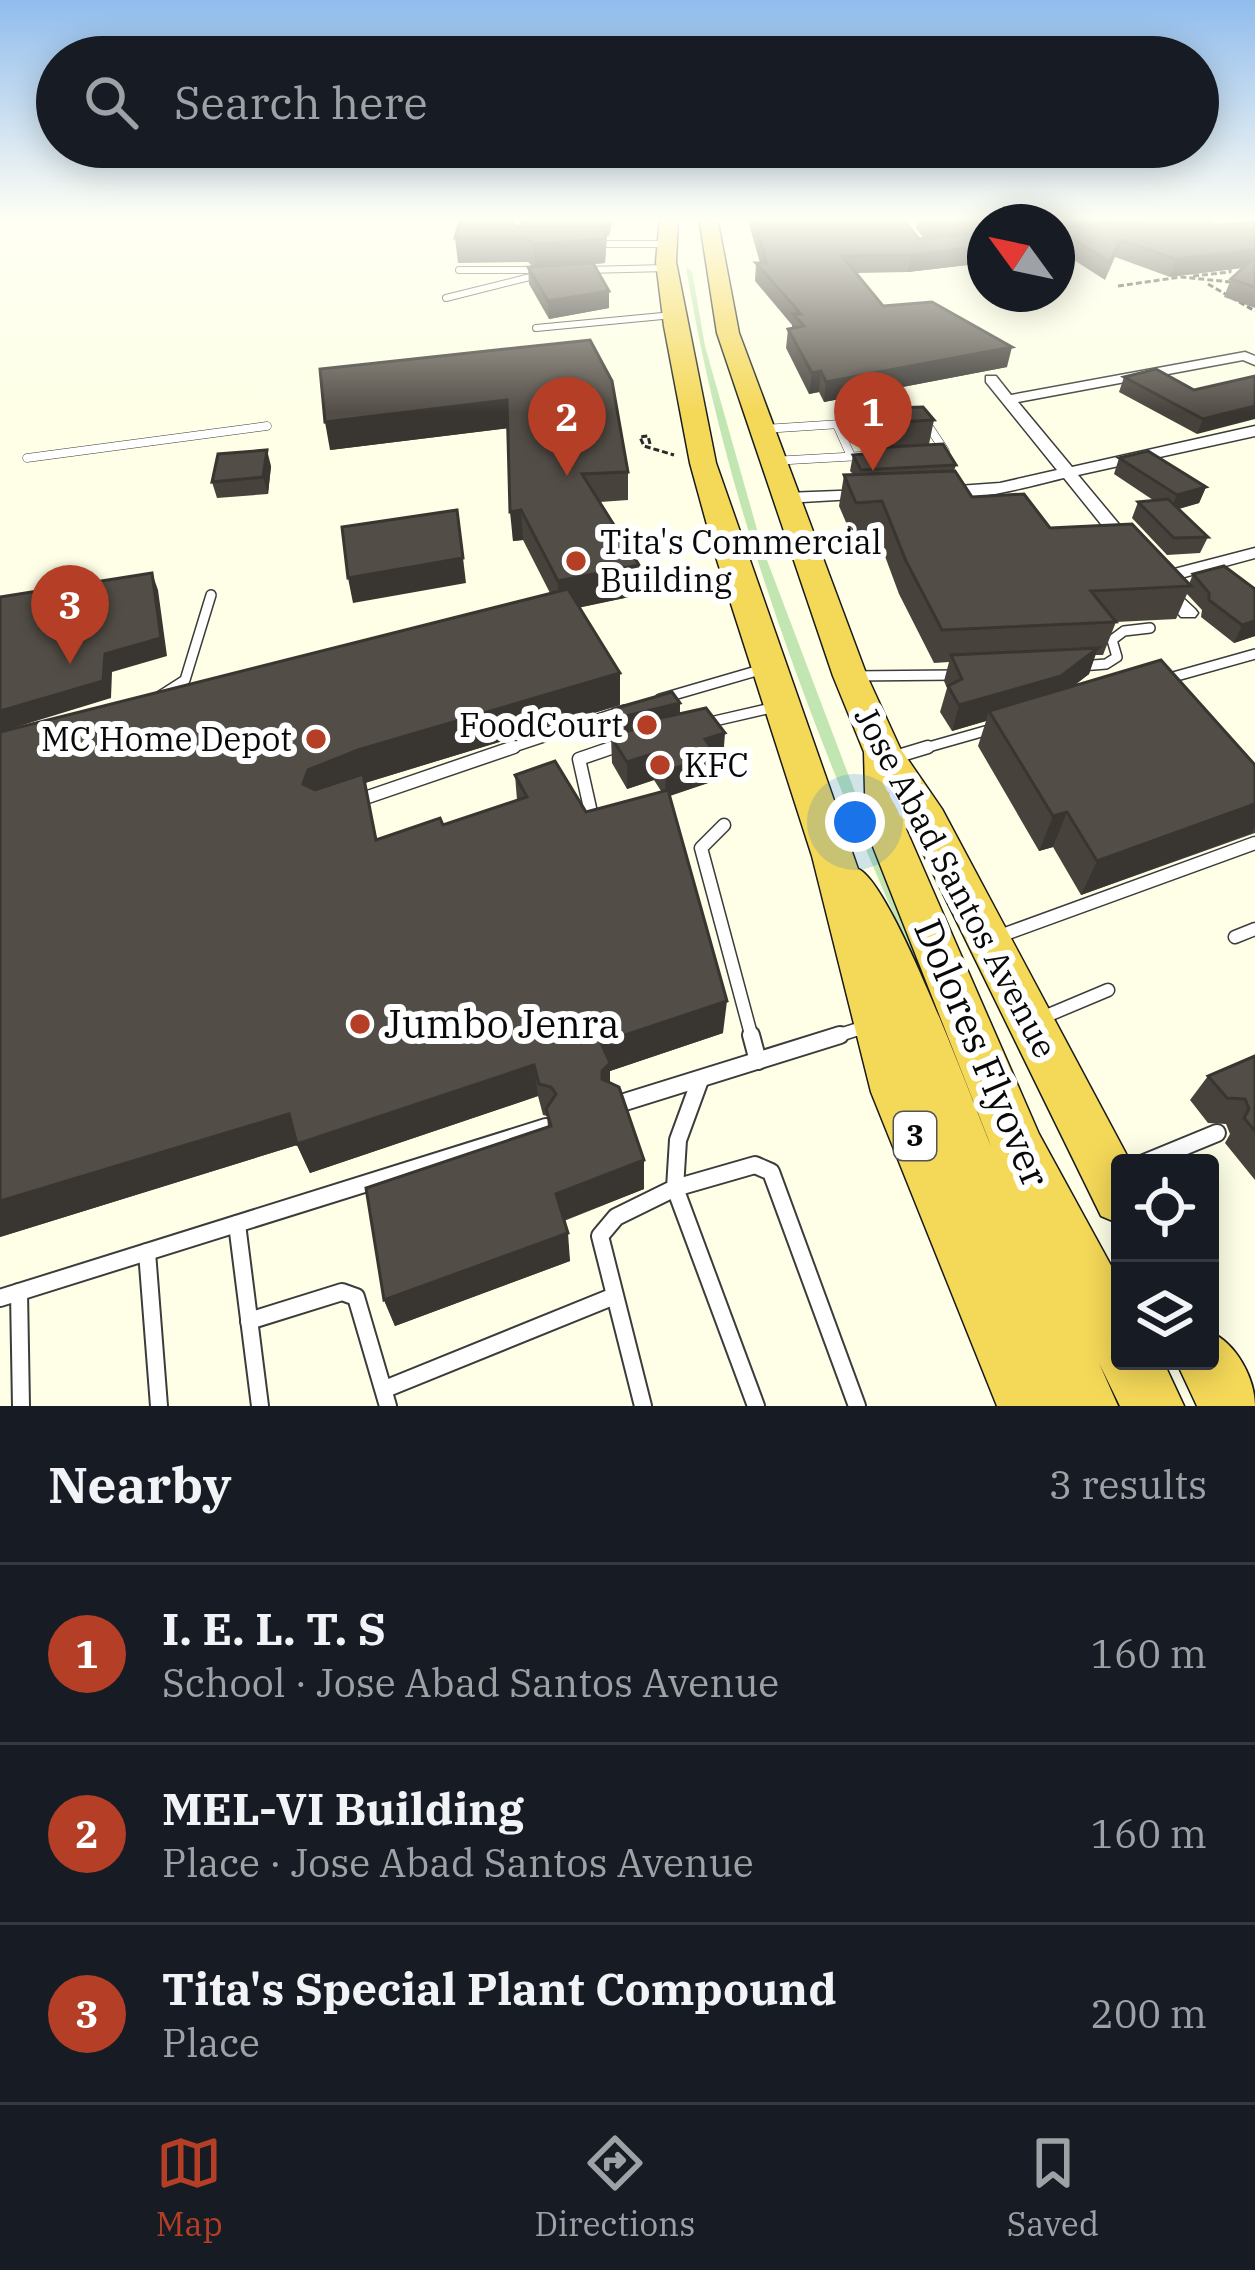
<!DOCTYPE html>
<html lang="en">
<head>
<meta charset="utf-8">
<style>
  body { margin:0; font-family:"IBM Plex Serif",serif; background:#242831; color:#f1f3f6 }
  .controls { position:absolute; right:36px; bottom:36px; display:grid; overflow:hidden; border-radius:12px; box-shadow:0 6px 30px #0003 }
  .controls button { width:108px; height:108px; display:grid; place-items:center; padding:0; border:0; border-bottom:3px solid #363941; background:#171b24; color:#f1f3f6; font:60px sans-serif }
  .compass { position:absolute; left:967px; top:204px; width:108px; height:108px; border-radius:50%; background:#171b24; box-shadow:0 6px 30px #0003; rotate:303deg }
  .you { position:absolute; left:855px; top:822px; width:42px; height:42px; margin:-30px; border:9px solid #fff; border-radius:50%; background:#1a73e8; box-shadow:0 0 0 18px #1a73e833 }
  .badge { display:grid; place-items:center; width:78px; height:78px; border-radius:50%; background:#b53f26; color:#fff; font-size:39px; font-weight:700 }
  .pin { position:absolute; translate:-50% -99px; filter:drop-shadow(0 3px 6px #0008) }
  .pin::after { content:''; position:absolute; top:63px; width:42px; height:36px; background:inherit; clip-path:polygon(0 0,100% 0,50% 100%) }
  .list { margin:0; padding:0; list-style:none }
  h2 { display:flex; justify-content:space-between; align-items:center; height:156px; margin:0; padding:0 48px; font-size:51px }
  h2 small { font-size:39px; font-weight:400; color:#9ea1a6 }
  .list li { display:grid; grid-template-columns:78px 1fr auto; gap:36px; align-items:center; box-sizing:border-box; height:180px; padding:0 48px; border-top:3px solid #363941 }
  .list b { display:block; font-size:45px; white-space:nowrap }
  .list p { margin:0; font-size:39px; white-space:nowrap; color:#9ea1a6 }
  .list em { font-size:39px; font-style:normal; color:#9ea1a6 }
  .icon { flex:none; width:66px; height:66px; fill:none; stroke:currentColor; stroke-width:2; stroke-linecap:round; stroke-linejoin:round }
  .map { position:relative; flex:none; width:1255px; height:1406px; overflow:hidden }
  .search { position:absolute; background:#171b24; box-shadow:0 6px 30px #0003; left:36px; right:36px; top:36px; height:132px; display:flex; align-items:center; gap:30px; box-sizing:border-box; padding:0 42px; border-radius:66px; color:#9ea1a6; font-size:45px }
  .sheet { height:696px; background:#171b24 }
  nav { display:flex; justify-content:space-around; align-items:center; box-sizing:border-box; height:168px; border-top:3px solid #363941; background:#171b24; font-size:33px; color:#9ea1a6 }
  nav a { display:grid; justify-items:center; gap:6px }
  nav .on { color:#b53f26 }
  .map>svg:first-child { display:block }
</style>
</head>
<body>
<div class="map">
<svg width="1255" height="1406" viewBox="0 0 1255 1406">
  <rect width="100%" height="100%" fill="#feffe6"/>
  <path fill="#c2e6b2" d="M686,267L692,271L705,346L762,547L905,924L1001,1149C870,869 736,575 686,267Z"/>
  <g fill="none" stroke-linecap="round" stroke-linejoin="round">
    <defs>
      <g id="service-far4">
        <path d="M596,244H665"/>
        <path d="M459,270H528"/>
        <path d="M586,270L667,268"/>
        <path d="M446,298L538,275"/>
        <path d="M536,328L673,315"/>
      </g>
      <g id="service-far3">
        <path d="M925,421L945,451L940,452"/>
        <path d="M837,425L851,456"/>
        <path d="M764,429L871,422"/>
        <path d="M27,458L267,426"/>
        <path d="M772,461L861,456"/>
      </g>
      <g id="service-far2">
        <path d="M1081,666L1106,664L1117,657L1112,640L1124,631L1150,628"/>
        <path d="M853,676L955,675"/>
        <path d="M1166,679L1255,654"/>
        <path d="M160,696L185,680L211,595"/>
        <path d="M660,699L763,669"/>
        <path d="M706,723L775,707"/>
        <path d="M505,750L625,710"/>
        <path d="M605,750L624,744"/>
        <path d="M918,750L992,729"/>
      </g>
      <g id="service-far1">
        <path d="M895,757L928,747"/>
        <path d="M359,800L514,747"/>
        <path d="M590,808L579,759L614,747"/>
        <path d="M724,825L701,848L752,1038"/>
        <path d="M997,937L1255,843"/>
        <path d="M1235,937L1255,929"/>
        <path d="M1039,1019L1108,990"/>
        <path d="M830,1038L868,1026"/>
      </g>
      <g id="service">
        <path d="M751,1035L758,1061"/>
        <path d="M615,1105L840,1035"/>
        <path d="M1144,1163L1217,1133"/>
        <path d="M237,1224L260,1406"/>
        <path d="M147,1252L159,1406"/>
        <path d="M19,1292L21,1406"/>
        <path d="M0,1298L546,1127"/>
        <path d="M249,1321L342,1292L356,1297L388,1406"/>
        <path d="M385,1389L612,1297"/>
        <path d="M643,1406L600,1236L616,1217L675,1188L678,1140L700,1080"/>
        <path d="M756,1406L675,1188L755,1165L771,1172L857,1406"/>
      </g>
      <g id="minor">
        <path d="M1231,217H1255V220L1184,228L1179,225Z"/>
        <path d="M1245,352L1255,356V365L1243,360L1018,402L1072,467L1255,426V436L1078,475L1133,541V549H1121L1064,478C1034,485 961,507 936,492L944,487L1000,483L1057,470L986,382V376H996L1011,395Z"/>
        <path d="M865,490L871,492V498L785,503L777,498L785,493Z"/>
        <path d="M1255,548V558L1166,582L1195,609L1198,613L1195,617H1181L1157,591V584L1148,579L1151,575Z"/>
      </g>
      <g id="trunk">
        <path d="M660,217H678L676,262L716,463L858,869C892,882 972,1101 991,1146L866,829L864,752L833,676L717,333L699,217H717L739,333L867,676L900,748L942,809L1131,1163H1120V1224L1101,1216L906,818V829L1039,1134L1120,1282V1361H1163L1184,1406H1120L1099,1363L1118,1406H997L871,1092L812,856L715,554L690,463L664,326L656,262Z"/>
        <path d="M1210,1332C1236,1343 1255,1378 1255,1406H1197L1176,1361H1210Z"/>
      </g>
    </defs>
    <use href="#service-far4" stroke="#3c3c3c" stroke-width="8"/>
    <use href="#service-far3" stroke="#3c3c3c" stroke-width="9"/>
    <use href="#service-far2" stroke="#3c3c3c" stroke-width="12"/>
    <use href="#service-far1" stroke="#3c3c3c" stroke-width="15"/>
    <use href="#service" stroke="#3c3c3c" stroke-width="20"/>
    <use href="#minor" stroke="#3c3c3c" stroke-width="3"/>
    <use href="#trunk" stroke="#1a1a1a" stroke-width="3"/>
    <g stroke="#2b2b2b" stroke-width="3" stroke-dasharray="6 3" stroke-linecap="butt">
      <path d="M1193,276L1230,272V267"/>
      <path d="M1208,284L1255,311"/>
      <path d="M1118,286L1181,277L1231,282"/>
      <path d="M650,444L648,436L640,437L644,446L674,455"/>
    </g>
    <use href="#service-far4" stroke="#fff" stroke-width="6"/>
    <use href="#service-far3" stroke="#fff" stroke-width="8"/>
    <use href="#service-far2" stroke="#fff" stroke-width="9"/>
    <use href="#service-far1" stroke="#fff" stroke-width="12"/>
    <use href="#service" stroke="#fff" stroke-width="16"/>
    <use href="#minor" fill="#fff" fill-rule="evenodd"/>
    <use href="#trunk" fill="#f4d858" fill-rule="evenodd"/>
  </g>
  <g fill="#47423c">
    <path d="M747,217H901L919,239H924L916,228L918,217H1115L1113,222L1216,225L1255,222V308L1224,297L1231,279L1243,268L1170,277L1115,257L1105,280L1063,253L1057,222H985V263L908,272L856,273L883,306L1007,367L824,402L819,392L809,394L786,348L788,329L792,328V325L755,281L756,263H760Z"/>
    <path d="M612,222L609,236H607L605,263L594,264L609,308L549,319L529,284L528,267H533L528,262L458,263L455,238L515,226Z"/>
    <path d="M590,340L628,472V500L600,502L639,595L580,607L620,673V705L365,783L377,840L443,825L517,800L515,775L586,812L661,791L654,780L627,789L612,763L611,737L618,735L613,727V709L680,703V714L723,760L715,762L714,781L670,796L723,1033L610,1071V1083L644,1189L564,1221L570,1261L395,1326L384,1300L548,1127L547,1116L543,1115L538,1096L310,1173L297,1145L0,1237V732L550,593L523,540L513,541L508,428L330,450Z"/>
    <path d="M1255,376L1197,434L1119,392L1124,377L1194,390Z"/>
    <path d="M860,409L934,420L929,444L862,448L856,432Z"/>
    <path d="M872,448L956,465L954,471L972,497L1189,584L1193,574L1255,589V636L1234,643L1201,617L1202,610L1187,594L1176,619L1116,622L1103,655H1095L1089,674L1073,686L1255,765V833L1081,895L1053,847L1039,851L978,746L986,721L952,731L940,712L947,688L944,681L949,662L934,663L899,594L876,532L851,534L839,506L844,475L853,474L850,471L853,455L871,454Z"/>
    <path d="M1119,458L1206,487L1199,503L1179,509L1208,537L1200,553L1167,555L1132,518L1138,502L1153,500L1114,474Z"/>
    <path d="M271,466L268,494L217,498L212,482Z"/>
    <path d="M1255,1056V1180L1225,1143L1230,1134L1226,1124L1208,1123L1190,1100L1208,1076Z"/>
  </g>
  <g fill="#393631">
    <path d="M1059,217H1115L1112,224L1057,230Z"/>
    <path d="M988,220V222H985V237L925,241L928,224Z"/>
    <path d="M607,227L605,263L535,269L534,244Z"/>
    <path d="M1068,236L1063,253L1057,254V237Z"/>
    <path d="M985,246V263L908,272L911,255Z"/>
    <path d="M1255,250V266L1170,277L1176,259Z"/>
    <path d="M609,291V308L549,319L548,301Z"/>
    <path d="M1012,347L1007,367L824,402L826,382Z"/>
    <path d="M821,371L819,392L809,394L812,373Z"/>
    <path d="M507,400L510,428L330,450L325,422Z"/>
    <path d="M1255,406V419L1197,434L1203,419Z"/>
    <path d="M267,450L271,466L268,494L263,477Z"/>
    <path d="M1206,487L1199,503L1170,511L1177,495Z"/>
    <path d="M521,510L523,540L513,541L510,512Z"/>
    <path d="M463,558L466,583L353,603L348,578Z"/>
    <path d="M639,565V595L559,612L558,581Z"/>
    <path d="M152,573L158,590L167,656L112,672L111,698L0,732V711L105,654Z"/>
    <path d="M1255,621V636L1234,643L1242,625Z"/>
    <path d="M1098,648L1089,674L1052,703L989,711L986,721L952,731L959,705Z"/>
    <path d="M620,673V705L365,783L383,873L318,803L303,784L308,770L358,750Z"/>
    <path d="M680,703L679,721L629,725V733L618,736V718Z"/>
    <path d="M725,733L723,760L715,762L714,781L665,797L666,771L705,739Z"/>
    <path d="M655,753L654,780L627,789V762Z"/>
    <path d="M1255,804V827L1251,833L1081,895L1097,861Z"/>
    <path d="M1067,812L1053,847L1039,851L1053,816Z"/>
    <path d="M727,1001L723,1033L610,1071V1093L603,1101L601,1043Z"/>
    <path d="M534,1065L538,1096L310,1173L297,1145L0,1237V1201L289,1114Z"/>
    <path d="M644,1160V1189L559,1222L556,1194Z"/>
    <path d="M568,1233L570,1261L395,1326L384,1300Z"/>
  </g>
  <g fill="#524d46" stroke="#393631" stroke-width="3">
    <path d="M461,217H510L515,226L607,227L605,239L534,244L526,238H455Z"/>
    <path d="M524,217H611L609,230H606L607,227L523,226L521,223Z"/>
    <path d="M753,217H901L919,239L985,233V246L911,255L842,256L883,306L932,302L1012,347L826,382L821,371L812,373L788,329L804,326L793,314H801L756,263H767Z"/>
    <path d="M923,217H1059L1057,223L989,222L988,220L928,224Z"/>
    <path d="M1173,217H1200L1216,225L1255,222V250L1176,259L1121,240L1110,262L1068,236L1057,237V223L1062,227Z"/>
    <path d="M1255,257V287L1231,279Z"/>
    <path d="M593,263L609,291L548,301L528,267Z"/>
    <path d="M590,340L612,381L628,472L582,474L639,565L558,581L521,510L510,512L507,400L325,422L320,369Z"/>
    <path d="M1156,369L1194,390L1255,376V406L1203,419L1124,377Z"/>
    <path d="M923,407L934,420L866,424L860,409Z"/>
    <path d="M943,444L956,465L861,470L853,455L874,453L872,448Z"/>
    <path d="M267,450L263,477L212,482L218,454Z"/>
    <path d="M1148,451L1206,487L1177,495L1119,458Z"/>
    <path d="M955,471L972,497L1024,494L1050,528L1132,524L1191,586L1091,591L1116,622L942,630L906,561L882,501L856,503L844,475Z"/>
    <path d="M1168,499L1208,537L1174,538L1138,502Z"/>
    <path d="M457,510L463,558L348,578L342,527Z"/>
    <path d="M1224,566L1255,589V621L1242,625L1209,600V593L1193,574Z"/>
    <path d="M152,573L161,638L105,654L103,681L0,711V597Z"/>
    <path d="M568,589L620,673L358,750L308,770L303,784L315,790L363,774L376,840L440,818L443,825L527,797L515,775L555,761L586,812L668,790L727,1001L601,1043L610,1063L602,1071V1079L619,1087L644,1160L556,1194L568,1233L384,1300L366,1188L551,1126L546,1109L556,1094L551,1087L539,1084L534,1065L297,1144L289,1114L0,1201V732Z"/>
    <path d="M1098,648L1061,676L959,705L948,686L962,679L951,655Z"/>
    <path d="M1161,660L1255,765V804L1097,861L1067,812L1053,816L989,711Z"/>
    <path d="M672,692L680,703L618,718L613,709Z"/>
    <path d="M706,708L725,733L705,739L716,755L666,771L655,753L627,762L611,737L632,730L629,725Z"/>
    <path d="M1255,1056V1131L1244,1118L1249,1109L1245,1099L1227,1098L1208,1076Z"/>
  </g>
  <linearGradient id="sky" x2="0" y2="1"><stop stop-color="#90bced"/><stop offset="0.53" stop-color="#fffff4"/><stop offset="1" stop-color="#fffff4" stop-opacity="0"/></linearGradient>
  <rect width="1255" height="413" fill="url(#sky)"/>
  <g fill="#b53f26" stroke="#fff" stroke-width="4.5">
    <circle cx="576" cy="561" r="12"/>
    <circle cx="647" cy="725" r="12"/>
    <circle cx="316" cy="739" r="12"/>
    <circle cx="660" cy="765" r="12"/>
    <circle cx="360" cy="1024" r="12"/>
  </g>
  <g text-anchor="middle" stroke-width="12" stroke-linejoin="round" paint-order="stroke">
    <rect fill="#fff" stroke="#535353" stroke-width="3" x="894" y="1112" width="42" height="48" rx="9"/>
    <g font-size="30" font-weight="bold" fill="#090909">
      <text x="915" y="1146">3</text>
    </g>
    <g font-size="33" fill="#090909" stroke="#fff" text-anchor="start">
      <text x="600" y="554">Tita's Commercial<tspan x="600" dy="38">Building</tspan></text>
      <text x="623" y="737" text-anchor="end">FoodCourt</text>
      <text x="292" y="751" text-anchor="end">MC Home Depot</text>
      <text x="684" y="777">KFC</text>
    </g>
    <g font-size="33" fill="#090909" stroke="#fff">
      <text transform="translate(956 882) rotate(62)" y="12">Jose Abad Santos Avenue</text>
    </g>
    <g font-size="39" fill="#090909" stroke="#fff" text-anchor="start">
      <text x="384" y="1038">Jumbo Jenra</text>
    </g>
    <g font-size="39" fill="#090909" stroke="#fff">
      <text transform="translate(982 1053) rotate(67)" y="14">Dolores Flyover</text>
    </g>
  </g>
</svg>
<div class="controls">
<button><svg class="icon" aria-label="locate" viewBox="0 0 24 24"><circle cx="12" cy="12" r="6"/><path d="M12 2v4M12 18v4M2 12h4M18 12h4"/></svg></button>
<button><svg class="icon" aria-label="layers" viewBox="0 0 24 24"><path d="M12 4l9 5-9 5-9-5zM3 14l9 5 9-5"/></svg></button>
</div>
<svg class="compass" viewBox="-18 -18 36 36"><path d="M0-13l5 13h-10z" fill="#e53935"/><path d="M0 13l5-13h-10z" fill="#9ea1a6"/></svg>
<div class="you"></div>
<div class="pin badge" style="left:873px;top:471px">1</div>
<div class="pin badge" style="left:567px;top:476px">2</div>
<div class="pin badge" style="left:70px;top:664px">3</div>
<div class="search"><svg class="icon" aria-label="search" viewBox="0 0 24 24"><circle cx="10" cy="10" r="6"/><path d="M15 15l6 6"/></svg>Search here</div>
</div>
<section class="sheet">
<h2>Nearby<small>3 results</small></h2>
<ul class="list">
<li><span class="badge">1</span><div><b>I. E. L. T. S</b><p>School · Jose Abad Santos Avenue</p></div><em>160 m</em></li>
<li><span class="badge">2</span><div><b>MEL-VI Building</b><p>Place · Jose Abad Santos Avenue</p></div><em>160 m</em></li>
<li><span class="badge">3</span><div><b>Tita's Special Plant Compound</b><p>Place</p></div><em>200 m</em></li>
</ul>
</section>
<nav>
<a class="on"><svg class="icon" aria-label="map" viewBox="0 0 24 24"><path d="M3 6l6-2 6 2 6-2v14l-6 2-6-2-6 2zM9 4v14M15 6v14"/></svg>Map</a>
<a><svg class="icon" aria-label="directions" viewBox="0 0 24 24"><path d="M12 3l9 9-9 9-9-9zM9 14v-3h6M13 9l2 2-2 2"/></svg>Directions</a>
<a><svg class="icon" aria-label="saved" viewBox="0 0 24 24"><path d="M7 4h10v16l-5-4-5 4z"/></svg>Saved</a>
</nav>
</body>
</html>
